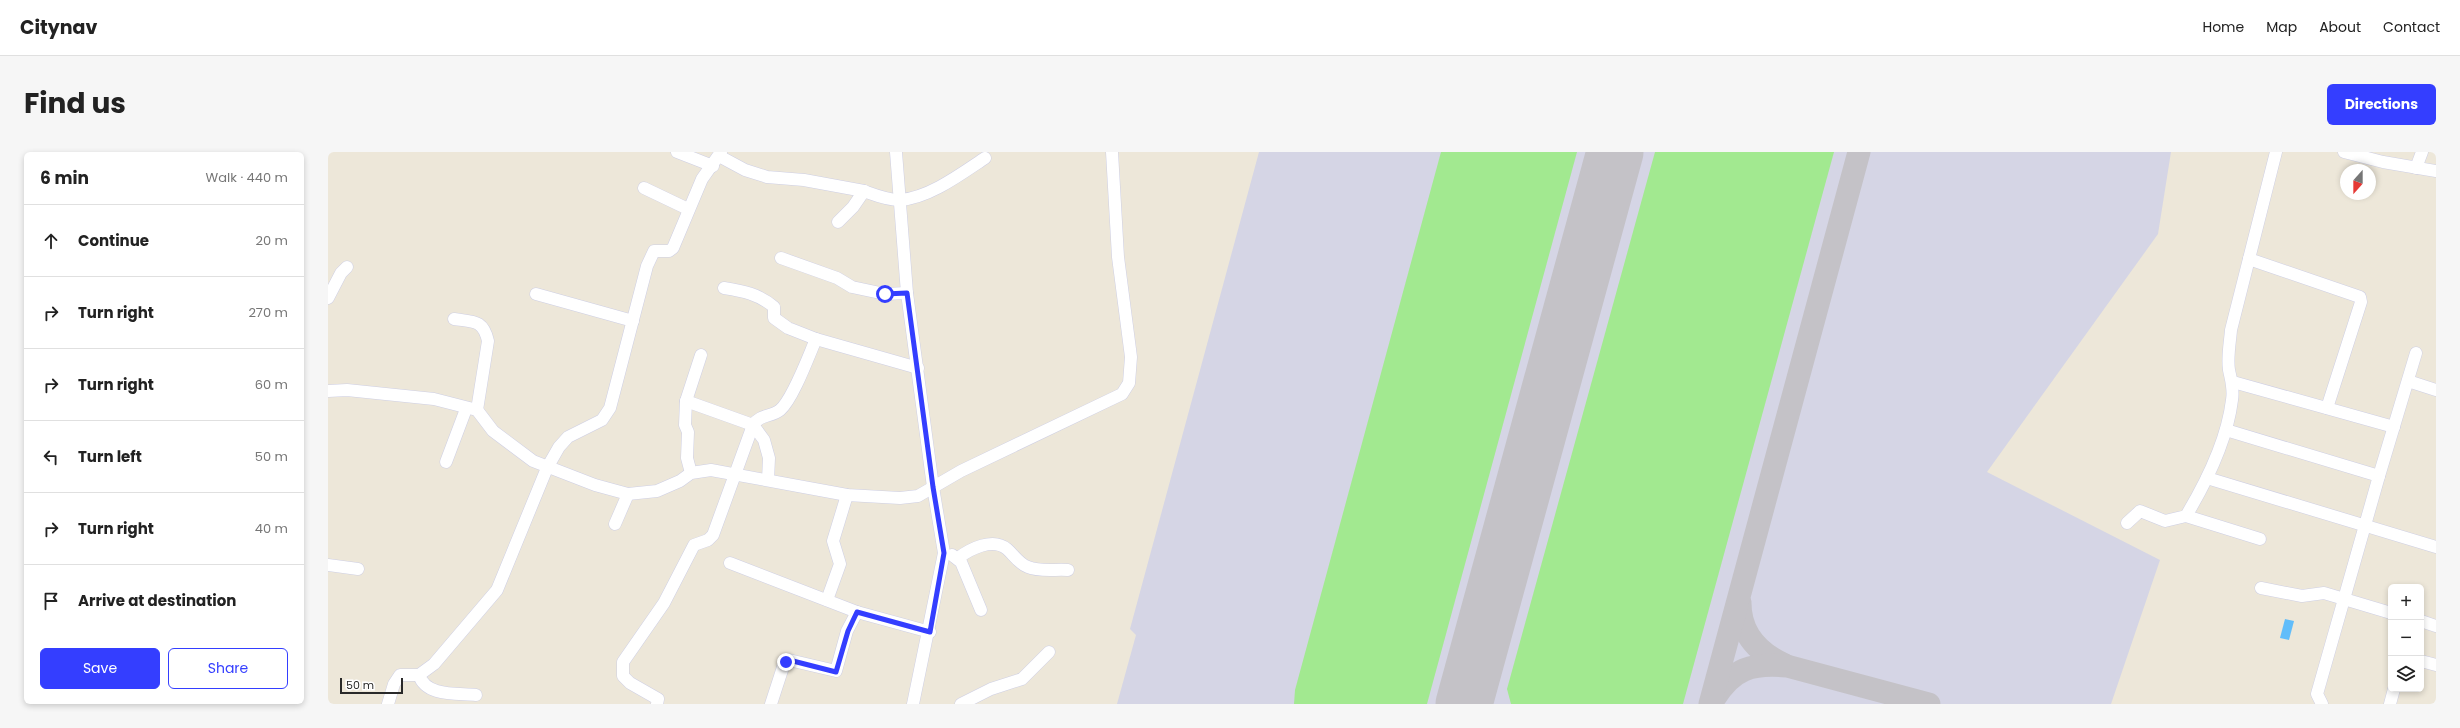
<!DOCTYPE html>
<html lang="en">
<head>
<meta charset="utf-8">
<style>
  body { margin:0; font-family:Poppins,sans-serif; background:#f6f6f6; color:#222 }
  .controls { position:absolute; right:12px; bottom:12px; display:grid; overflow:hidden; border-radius:6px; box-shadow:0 2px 6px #0003 }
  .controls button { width:36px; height:36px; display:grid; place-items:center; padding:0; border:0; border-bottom:1px solid #e0e0e0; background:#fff; color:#222; font:20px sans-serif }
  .compass { position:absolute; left:2012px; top:12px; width:36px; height:36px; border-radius:50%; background:#fff; box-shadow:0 2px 6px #0003; rotate:201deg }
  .scale { position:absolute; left:12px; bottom:10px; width:63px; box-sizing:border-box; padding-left:4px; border:2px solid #292929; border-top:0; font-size:11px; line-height:14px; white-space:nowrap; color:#292929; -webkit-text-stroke:3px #fff; paint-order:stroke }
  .stop { position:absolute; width:12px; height:12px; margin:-9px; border:3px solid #343eff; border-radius:50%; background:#fff }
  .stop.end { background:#343eff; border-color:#fff; box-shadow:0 1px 4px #0008 }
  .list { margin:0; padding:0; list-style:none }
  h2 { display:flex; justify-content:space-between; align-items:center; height:52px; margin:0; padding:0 16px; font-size:17px }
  h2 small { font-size:13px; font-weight:400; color:#767676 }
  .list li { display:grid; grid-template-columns:26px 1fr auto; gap:12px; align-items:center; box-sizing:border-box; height:72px; padding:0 16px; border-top:1px solid #e0e0e0 }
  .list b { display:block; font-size:15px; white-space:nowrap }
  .list em { font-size:13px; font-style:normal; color:#767676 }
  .actions { display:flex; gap:8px; padding:12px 16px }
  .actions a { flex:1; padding:9px 0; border:1px solid #343eff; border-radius:6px; text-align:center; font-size:14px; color:#343eff }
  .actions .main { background:#343eff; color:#fff }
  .icon { flex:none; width:22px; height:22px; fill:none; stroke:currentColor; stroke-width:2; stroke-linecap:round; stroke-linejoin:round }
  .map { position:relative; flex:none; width:2108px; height:552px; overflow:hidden; border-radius:6px }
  header { display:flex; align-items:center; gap:24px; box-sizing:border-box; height:56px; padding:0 20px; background:#fff; border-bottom:1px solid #e0e0e0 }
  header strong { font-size:19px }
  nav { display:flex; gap:22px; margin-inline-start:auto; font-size:14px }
  .intro { display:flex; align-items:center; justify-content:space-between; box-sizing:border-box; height:96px; padding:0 24px }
  h1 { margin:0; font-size:28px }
  .button { padding:10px 18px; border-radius:6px; background:#343eff; color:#fff; font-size:14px; font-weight:700 }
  main { display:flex; gap:24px; padding:0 24px }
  aside { flex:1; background:#fff; border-radius:6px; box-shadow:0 2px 6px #0003 }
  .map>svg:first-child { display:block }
</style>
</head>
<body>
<header>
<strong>Citynav</strong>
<nav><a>Home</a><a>Map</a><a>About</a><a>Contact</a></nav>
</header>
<div class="intro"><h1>Find us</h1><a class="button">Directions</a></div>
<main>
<aside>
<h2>6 min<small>Walk · 440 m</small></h2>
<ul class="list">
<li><svg class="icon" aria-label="ahead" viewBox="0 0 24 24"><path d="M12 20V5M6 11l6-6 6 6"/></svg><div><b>Continue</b></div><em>20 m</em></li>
<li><svg class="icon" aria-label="right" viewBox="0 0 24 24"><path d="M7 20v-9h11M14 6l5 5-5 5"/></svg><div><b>Turn right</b></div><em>270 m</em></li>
<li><svg class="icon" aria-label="right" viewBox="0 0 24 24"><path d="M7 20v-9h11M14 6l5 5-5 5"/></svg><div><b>Turn right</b></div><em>60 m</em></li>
<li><svg class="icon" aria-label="left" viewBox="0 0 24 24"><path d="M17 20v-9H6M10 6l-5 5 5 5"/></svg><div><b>Turn left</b></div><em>50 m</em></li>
<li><svg class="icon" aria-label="right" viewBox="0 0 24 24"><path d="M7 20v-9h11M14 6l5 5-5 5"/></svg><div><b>Turn right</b></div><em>40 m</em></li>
<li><svg class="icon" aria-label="arrive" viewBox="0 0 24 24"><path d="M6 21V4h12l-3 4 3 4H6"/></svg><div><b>Arrive at destination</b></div></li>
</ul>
<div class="actions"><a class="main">Save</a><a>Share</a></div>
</aside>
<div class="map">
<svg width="2108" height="552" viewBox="0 0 2108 552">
  <rect width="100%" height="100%" fill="#ede7d9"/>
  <path fill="#d5d5e5" d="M931,0H1843L1830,82L1659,320L1832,408L1783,552H789L808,483L802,477Z"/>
  <g fill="#a2e990">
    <path d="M1113,0H1249L1099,552H966L967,538Z"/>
    <path d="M1327,0H1506L1355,552H1183L1179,537Z"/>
  </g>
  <path fill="#61bdfa" d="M1957,467L1966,469L1961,488L1952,486Z"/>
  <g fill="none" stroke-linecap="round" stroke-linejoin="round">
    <g stroke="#c4c2c7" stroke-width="23">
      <path d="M1412,451C1412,482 1430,501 1457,513"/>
      <path d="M1140,540V552"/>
      <path d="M1386,547C1405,516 1424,511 1459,514L1601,552"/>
      <path d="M1382,552L1531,0"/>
    </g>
    <path stroke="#c4c2c7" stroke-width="57" d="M1136,552L1287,0"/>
    <defs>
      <g id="minor">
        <path d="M349,0L385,14"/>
        <path d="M568,0L579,141L605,335L616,401L585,552"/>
        <path d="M2016,0L2055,10L2108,19"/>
        <path d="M391,4L417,18L439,25L476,28L536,39"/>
        <path d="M2088,16L2094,0"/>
        <path d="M316,36L360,57"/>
        <path d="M510,70L525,55L536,39C547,43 559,48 572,48C601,46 633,22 657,6"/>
        <path d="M453,106L509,126L524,135L557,142L579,141"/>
        <path d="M1921,107L2032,145L2033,150L1999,256"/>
        <path d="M396,136C415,139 431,142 446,155V166L460,176L488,187"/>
        <path d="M208,142L305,169"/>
        <path d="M0,146L13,121L19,115"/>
        <path d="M126,167C145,170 155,167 160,189L149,258"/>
        <path d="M2080,229L2108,238"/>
        <path d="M1905,230L2066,275"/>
        <path d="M0,239L19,238L106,247L149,258L165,279L205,309L267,333L300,342L329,339L352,329L363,321L383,318L519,343L572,346L590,344L633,319L794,242L801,231L803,205L790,105L784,0"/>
        <path d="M358,249L425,273L436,288L441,306L440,328"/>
        <path d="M1898,278L2051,324"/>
        <path d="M118,310L138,257"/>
        <path d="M363,321L359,306L360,280L357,273L358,249L373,203"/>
        <path d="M1879,326L2108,395"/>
        <path d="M1858,364L1932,387"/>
        <path d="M1799,371L1812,359L1837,369L1858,364C1879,329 1899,289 1904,248C1906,237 1903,228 1901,218C1899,205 1902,191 1903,178L1948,0"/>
        <path d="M287,372L300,342"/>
        <path d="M624,403L633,410L653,458"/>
        <path d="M630,406C642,397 665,385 679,397C686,403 691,412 700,415C711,420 728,417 740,418"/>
        <path d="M402,411L529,460L602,480"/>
        <path d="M0,413L30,417"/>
        <path d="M1933,436L1974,444L1996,441L2063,461"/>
        <path d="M499,448L512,412L505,389L519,343"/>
        <path d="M2093,469L2108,474"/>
        <path d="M2093,509L2108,513"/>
        <path d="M91,523C98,545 129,541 148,543"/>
        <path d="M60,552L66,532L72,523H91L106,512L169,438L219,316L231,295L240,285L274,268L282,256L319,114L326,99H341L345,96L374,27L393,0"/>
        <path d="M329,552L330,547L302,531L295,524V510L336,451L366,393L380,388L385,383L425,273C432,262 444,265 452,258C465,247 481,203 488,187L590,216"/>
        <path d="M443,552L456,512L461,508L508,519L519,479L529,460"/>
        <path d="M633,552L663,537L694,527L721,500"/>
        <path d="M1994,552L1989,542L2051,324L2088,201"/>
        <path d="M2062,552L2066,537"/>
      </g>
    </defs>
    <use href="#minor" stroke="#cecfe4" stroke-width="13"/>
    <use href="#minor" stroke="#fff" stroke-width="12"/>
  </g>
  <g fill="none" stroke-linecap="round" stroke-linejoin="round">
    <path stroke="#343eff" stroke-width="5" d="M458,510L461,508L508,520L520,479L529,460L602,480L616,401L605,335L579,141L557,142"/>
  </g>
</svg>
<div class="controls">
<button>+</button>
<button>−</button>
<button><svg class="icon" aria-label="layers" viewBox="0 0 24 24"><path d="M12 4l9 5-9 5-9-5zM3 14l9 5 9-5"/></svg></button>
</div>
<svg class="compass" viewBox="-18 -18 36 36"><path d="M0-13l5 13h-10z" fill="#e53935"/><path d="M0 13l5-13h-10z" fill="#767676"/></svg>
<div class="scale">50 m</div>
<div class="stop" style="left:557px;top:142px"></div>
<div class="stop end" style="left:458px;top:510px"></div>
</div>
</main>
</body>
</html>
